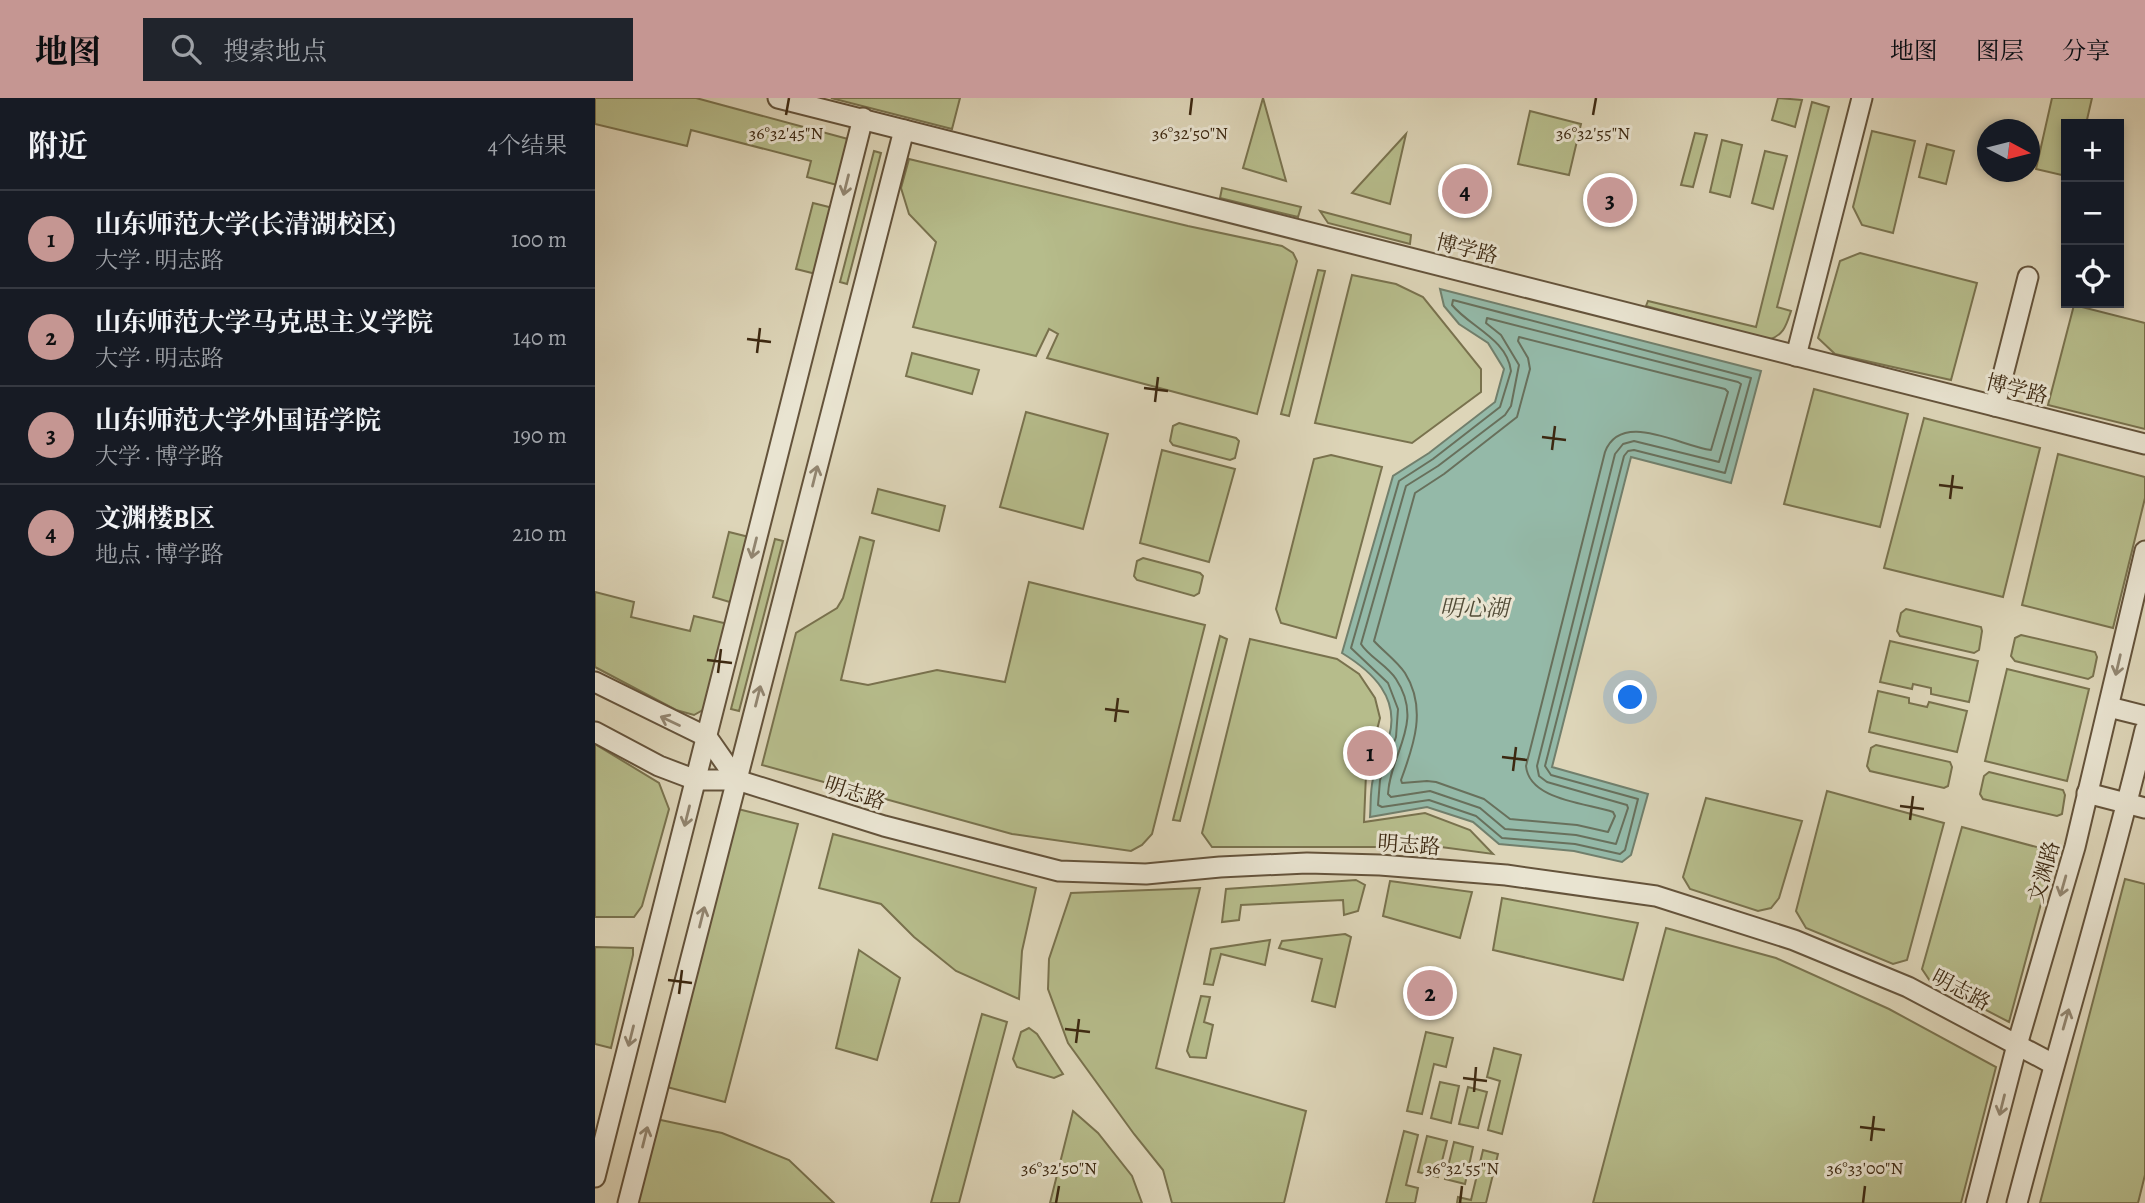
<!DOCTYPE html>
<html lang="zh">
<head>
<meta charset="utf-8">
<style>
  body { margin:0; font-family:Alegreya,"Noto Serif SC",serif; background:#20242c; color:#f1f3f6 }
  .controls { position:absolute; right:21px; top:21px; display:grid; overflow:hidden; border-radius:0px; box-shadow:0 4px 10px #0003 }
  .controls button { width:63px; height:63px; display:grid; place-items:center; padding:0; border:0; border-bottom:2px solid #363941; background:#171b24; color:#f1f3f6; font:35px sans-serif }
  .compass { position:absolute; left:1382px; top:21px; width:63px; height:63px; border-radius:50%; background:#171b24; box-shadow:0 4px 10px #0003; rotate:97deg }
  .you { position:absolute; left:1036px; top:600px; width:24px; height:24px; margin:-18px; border:5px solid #fff; border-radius:50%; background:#1a73e8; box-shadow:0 0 0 10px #1a73e833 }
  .badge { display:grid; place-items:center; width:46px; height:46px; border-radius:50%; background:#c59692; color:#111; font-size:23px; font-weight:700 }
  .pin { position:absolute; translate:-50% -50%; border:4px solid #fff; box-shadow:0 2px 7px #0006 }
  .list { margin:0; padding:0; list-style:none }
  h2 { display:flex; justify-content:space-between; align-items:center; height:91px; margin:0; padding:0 28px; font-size:30px }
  h2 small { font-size:23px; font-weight:400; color:#9ea1a6 }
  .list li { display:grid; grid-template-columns:46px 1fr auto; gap:21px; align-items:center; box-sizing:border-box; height:98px; padding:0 28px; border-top:2px solid #363941 }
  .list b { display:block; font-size:26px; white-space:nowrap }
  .list p { margin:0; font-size:23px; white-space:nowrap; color:#9ea1a6 }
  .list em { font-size:23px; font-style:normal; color:#9ea1a6 }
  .icon { flex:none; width:38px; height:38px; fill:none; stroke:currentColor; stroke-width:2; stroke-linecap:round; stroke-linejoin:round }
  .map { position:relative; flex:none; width:1550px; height:1105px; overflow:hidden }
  header { display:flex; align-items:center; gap:42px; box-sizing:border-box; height:98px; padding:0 35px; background:#c59692; color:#111 }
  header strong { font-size:33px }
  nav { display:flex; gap:38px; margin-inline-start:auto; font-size:24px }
  .search { width:490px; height:63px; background:#20242c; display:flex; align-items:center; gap:18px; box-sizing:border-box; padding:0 24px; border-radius:0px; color:#9ea1a6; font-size:26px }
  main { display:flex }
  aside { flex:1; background:#171b24 }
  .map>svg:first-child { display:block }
</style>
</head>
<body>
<header>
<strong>地图</strong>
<div class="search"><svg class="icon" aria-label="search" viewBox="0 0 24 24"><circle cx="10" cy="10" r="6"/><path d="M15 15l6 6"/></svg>搜索地点</div>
<nav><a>地图</a><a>图层</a><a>分享</a></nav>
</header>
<main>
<aside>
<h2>附近<small>4个结果</small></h2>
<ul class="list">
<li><span class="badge">1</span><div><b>山东师范大学(长清湖校区)</b><p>大学 · 明志路</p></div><em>100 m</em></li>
<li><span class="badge">2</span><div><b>山东师范大学马克思主义学院</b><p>大学 · 明志路</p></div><em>140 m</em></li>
<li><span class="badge">3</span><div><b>山东师范大学外国语学院</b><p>大学 · 博学路</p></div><em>190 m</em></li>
<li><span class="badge">4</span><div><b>文渊楼B区</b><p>地点 · 博学路</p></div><em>210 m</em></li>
</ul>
</aside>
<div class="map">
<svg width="1550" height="1105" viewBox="0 0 1550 1105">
  <rect width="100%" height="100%" fill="#ddd5b8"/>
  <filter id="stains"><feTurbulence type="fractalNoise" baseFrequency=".00286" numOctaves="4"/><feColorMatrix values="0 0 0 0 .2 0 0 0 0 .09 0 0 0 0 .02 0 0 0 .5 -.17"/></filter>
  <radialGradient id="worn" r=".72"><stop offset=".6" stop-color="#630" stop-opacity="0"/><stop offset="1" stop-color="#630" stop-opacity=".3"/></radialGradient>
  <g fill="#b6bc8b" stroke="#79724e" stroke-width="2">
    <path d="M0,0H101L253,41L242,87L212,79L216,63L96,32L92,48L0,26Z"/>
    <path d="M236,0H365L357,31Z"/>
    <path d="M668,0L691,83L648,70Z"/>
    <path d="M1183,0L1207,2L1200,29L1177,22Z"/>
    <path d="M1457,0H1497L1491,26H1471V78L1441,71Z"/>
    <path d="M1217,4L1234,9L1182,209L1196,213C1191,228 1189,237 1173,242L1051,208L1053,203L1161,229Z"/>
    <path d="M935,13L986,26L974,77L923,66Z"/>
    <path d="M1277,33L1320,43L1298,135L1267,127L1258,109Z"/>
    <path d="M1100,35L1112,37L1098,89L1086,87Z"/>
    <path d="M811,36L795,106L757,95Z"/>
    <path d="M1127,42L1147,47L1135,99L1115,94Z"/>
    <path d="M1332,46L1359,53L1351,86L1324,79Z"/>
    <path d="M279,53L286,55L252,186L245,184Z"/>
    <path d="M1170,53L1192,58L1178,111L1157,105Z"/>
    <path d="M314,61L593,128L687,148L698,155L702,163L662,316L452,260L463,236L454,231L441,258L318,229L341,144L314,116L306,90Z"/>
    <path d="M627,90L706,109L703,119L625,100Z"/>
    <path d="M218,105L238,110L221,176L201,171Z"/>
    <path d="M725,113L816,137L815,146L733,125Z"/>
    <path d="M1265,155L1382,185L1356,282L1240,256L1223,240L1245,163Z"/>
    <path d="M723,172L730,173L694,318L686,316Z"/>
    <path d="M757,177L801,186L828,199L886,271V294L817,345L720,325Z"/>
    <path d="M1479,207L1550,225V331L1453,307Z"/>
    <path d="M317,255L384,272L377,296L311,278Z"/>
    <path d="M1219,291L1313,316L1285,429L1189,406Z"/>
    <path d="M431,314L513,336L488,431L405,409Z"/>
    <path d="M1329,320L1445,350L1408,499L1289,470Z"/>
    <path d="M584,325L641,340L644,343L640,360L635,362L578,347L575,343L578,328Z"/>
    <path d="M567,352L640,371L614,464L545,445Z"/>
    <path d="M1463,356L1550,379V400L1518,530L1427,507Z"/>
    <path d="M736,357L787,369L741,540L686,525L681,511L719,361Z"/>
    <path d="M283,391L350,408L344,433L277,415Z"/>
    <path d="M134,434L154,439L138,505L118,499Z"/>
    <path d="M265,439L279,443L246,582L273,587L342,572L410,584L434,484L610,527L557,736L547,747L536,753L417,736L167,667L201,535L242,510L248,500Z"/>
    <path d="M180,441L188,443L144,613L136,611Z"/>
    <path d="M548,460L605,475L608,478L604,495L599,498L542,482L539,478L542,463Z"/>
    <path d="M0,494L39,504L36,519L95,533L99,518L133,526L113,609L99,617L81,612L0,569Z"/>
    <path d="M1311,511L1386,529L1387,533L1384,552L1379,555L1305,538L1302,533L1306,515Z"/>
    <path d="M1426,537L1500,554L1502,559L1498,578L1493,581L1420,563L1416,558L1420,540Z"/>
    <path d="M625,538L632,541L585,723L578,722Z"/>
    <path d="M655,541L742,561L764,576L780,600L785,620L771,676L769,724L830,715L875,732L898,756L846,749H617L607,735Z"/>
    <path d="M1295,543L1383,563L1374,604L1336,596V590L1318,586L1317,591L1285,584Z"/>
    <path d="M1412,571L1494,591L1472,683L1390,663Z"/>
    <path d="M1283,593L1314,600V605L1332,609L1334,604L1372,613L1362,654L1274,634Z"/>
    <path d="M0,646L64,685L74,711L47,808L39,819H0Z"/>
    <path d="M1281,647L1355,664L1357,669L1353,688L1349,690L1275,673L1272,668L1276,650Z"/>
    <path d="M1394,674L1468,692L1470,697L1467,716L1462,718L1388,701L1385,696L1389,678Z"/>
    <path d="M1232,693L1349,725L1312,862L1298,866L1211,830L1201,813Z"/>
    <path d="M1111,700L1207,723L1184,800L1176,810L1163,813L1095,791L1088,779Z"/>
    <path d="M135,709L203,726L130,1004L68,988Z"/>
    <path d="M1367,729L1460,754L1414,924L1335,883L1327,871Z"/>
    <path d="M238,736L441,790L427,853L424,901L361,873L319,839L286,806L224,790Z"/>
    <path d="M1530,781L1550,786V1077L1543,1105H1445Z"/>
    <path d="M761,782L770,787L763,813L749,817L748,802L646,807L644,822L627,824L631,791Z"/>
    <path d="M795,783L877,794L865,840L788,818Z"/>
    <path d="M605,790L561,970L711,1013L689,1105H577L568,1072L539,1036L473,945L453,891L454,861L476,795Z"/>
    <path d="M907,800L1043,825L1028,882L898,852Z"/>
    <path d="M1071,830L1181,860L1294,911L1401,969L1366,1105H998Z"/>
    <path d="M750,836L756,839L740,909L717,903L727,861L684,850L687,843Z"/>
    <path d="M675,842L670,867L626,856L618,887L609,886L616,851Z"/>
    <path d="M0,849L38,850V857L16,950L0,946Z"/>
    <path d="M264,852L305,880L282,962L241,950Z"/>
    <path d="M606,898L615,899L609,924L618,927L611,960L595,959L592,953Z"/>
    <path d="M387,916L412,924L364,1105H336Z"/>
    <path d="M434,930L442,936L468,976L459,980L422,969L418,961L426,934Z"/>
    <path d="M831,934L858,940L851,969L839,966L827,1016L812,1013Z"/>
    <path d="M899,950L926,957L907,1036L893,1032L905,983L892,979Z"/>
    <path d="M845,984L864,988L856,1025L836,1020Z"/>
    <path d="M873,989L892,994L883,1030L864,1026Z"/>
    <path d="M478,1013L503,1035L537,1078L547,1105H455Z"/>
    <path d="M61,1021L127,1035L194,1062L239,1105H40Z"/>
    <path d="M809,1033L823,1037L811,1087L823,1090L820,1105H791Z"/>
    <path d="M832,1038L852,1043L843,1079L823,1074Z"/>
    <path d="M859,1044L878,1049L870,1086L850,1081Z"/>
    <path d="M888,1052L903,1056L891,1105H862L863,1099L876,1102Z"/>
  </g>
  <path fill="#94b9a8" stroke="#717f6c" stroke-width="2" d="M845,191L1166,273L1136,385L1036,359L957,669L1053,696L1036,757L1027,764L979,753L904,746L878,724L832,709L775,719C776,707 775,693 778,681C781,666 790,653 794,639C805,600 778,574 747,555L798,378L834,355L900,304L909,271L893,245L864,226L849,208Z"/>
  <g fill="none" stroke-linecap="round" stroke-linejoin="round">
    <g stroke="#68705c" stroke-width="2">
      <path d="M858,202L1156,280L1130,375L1039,352L1033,353L1029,358L950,668L956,677L1043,701L1030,752L1025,756L980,746L907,740L881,718L834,702L787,709L783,707L785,682L801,639L803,611L793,585L756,550L804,383L838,361L905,309L916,273C912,241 875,229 857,207Z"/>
      <path d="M892,220L1143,284L1146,286L1124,364L1039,343L1028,346L1020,356L942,668L944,678L952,684L1032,707L1033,710L1021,746L981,737L910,731L885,710L835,693L796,699L793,696C795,655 830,625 801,581C792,567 774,559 766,546L811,388L843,368L910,317L916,308L924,267L906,237L891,225Z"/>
      <path d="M924,239L1130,291L1133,294L1116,352C1085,348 1026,312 1010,354L931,668C934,702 991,705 1018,714L1020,718L1013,734L982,727L915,721L889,701L841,684L832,683L807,685L806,682C819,647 832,610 810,575C802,563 788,553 779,543L820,395L849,376L922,319L935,271L933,260L923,243Z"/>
    </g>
    <defs>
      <g id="minor">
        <path d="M183,0L1550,346"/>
        <path d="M1201,258L1267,0"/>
        <path d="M1400,308L1433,179"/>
        <path d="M0,584L112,639L142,682"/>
        <path d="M1514,609L1550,618"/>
        <path d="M0,634L64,668L101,682H142L289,728L464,773L551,776L625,769L712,765L785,767L911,777L1061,798L1199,842L1313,889L1458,966"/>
        <path d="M1492,695L1550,710"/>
        <path d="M0,1079L268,20"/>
        <path d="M33,1105L309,32"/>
        <path d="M1381,1105L1422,947L1480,749L1550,453"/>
        <path d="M1422,1105C1463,947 1512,791 1550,632"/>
      </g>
    </defs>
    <use href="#minor" stroke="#64533b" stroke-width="23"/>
    <use href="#minor" stroke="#e9e4d1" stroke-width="19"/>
  </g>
  <defs><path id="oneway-shaft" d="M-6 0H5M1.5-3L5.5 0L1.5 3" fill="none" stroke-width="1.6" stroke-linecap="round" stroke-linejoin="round" transform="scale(1.75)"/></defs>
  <g stroke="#928671">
    <use href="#oneway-shaft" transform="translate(251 87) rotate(104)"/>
    <use href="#oneway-shaft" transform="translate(220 378) rotate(-76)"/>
    <use href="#oneway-shaft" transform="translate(159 450) rotate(104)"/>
    <use href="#oneway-shaft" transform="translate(1523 567) rotate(103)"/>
    <use href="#oneway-shaft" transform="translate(163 598) rotate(-76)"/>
    <use href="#oneway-shaft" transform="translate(75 623) rotate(-155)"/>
    <use href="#oneway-shaft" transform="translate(92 718) rotate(104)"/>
    <use href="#oneway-shaft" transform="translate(1468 788) rotate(106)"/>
    <use href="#oneway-shaft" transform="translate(107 819) rotate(-76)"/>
    <use href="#oneway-shaft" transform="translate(1471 921) rotate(-74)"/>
    <use href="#oneway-shaft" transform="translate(36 938) rotate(104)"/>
    <use href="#oneway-shaft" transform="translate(1407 1007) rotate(104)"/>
    <use href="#oneway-shaft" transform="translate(50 1039) rotate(-76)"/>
  </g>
  <path fill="none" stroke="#3c2811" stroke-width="2.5" d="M191,17L194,0M595,17L597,0M998,17L1001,0M152,241L176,244M162,255L165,230M549,290L573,293M560,304L563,279M947,339L971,342M957,352L960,328M1344,387L1368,390M1355,401L1358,377M112,562L137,565M123,575L126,551M510,611L534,614M520,624L523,600M907,659L932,662M918,673L921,649M1305,708L1329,711M1315,722L1318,698M73,882L97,885M84,896L87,872M470,931L495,934M481,945L484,921M868,980L892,983M879,994L881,969M1265,1029L1290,1032M1276,1043L1279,1018M461,1105L464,1088M865,1105L867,1088M1268,1105L1270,1088"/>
  <g text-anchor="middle" stroke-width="6" stroke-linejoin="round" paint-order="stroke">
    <g font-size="21" fill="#3c2811" stroke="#e9e4d1">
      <text transform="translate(872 151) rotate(14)" y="7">博学路</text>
      <text transform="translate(1422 291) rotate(14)" y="7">博学路</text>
      <text transform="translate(260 695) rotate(18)" y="7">明志路</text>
      <text transform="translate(814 747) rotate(4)" y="7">明志路</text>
      <text transform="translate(1449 774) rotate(-74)" y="7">文渊路</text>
      <text transform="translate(1366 892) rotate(28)" y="7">明志路</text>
    </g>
    <g font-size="23" font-style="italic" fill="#524c37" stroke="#e9e4d1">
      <text x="879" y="518">明心湖</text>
    </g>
  </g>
  <g font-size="18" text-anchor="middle" fill="#3c2811" stroke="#e9e4d1" stroke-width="6" stroke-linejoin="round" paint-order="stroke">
    <text x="191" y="41">36°32'45"N</text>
    <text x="595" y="41">36°32'50"N</text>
    <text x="998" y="41">36°32'55"N</text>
    <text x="464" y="1076">36°32'50"N</text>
    <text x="867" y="1076">36°32'55"N</text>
    <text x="1270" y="1076">36°33'00"N</text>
  </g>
  <rect width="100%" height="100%" filter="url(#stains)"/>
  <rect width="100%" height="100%" fill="url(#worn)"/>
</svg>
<div class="controls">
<button>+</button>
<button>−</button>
<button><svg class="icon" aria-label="locate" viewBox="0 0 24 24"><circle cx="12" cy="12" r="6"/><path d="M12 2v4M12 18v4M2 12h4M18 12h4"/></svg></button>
</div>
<svg class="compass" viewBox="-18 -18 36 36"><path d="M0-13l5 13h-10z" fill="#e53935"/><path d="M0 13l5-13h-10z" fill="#9ea1a6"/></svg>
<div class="you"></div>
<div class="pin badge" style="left:775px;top:655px">1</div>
<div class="pin badge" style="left:835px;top:895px">2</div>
<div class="pin badge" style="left:1015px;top:102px">3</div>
<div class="pin badge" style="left:870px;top:93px">4</div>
</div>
</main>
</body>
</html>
